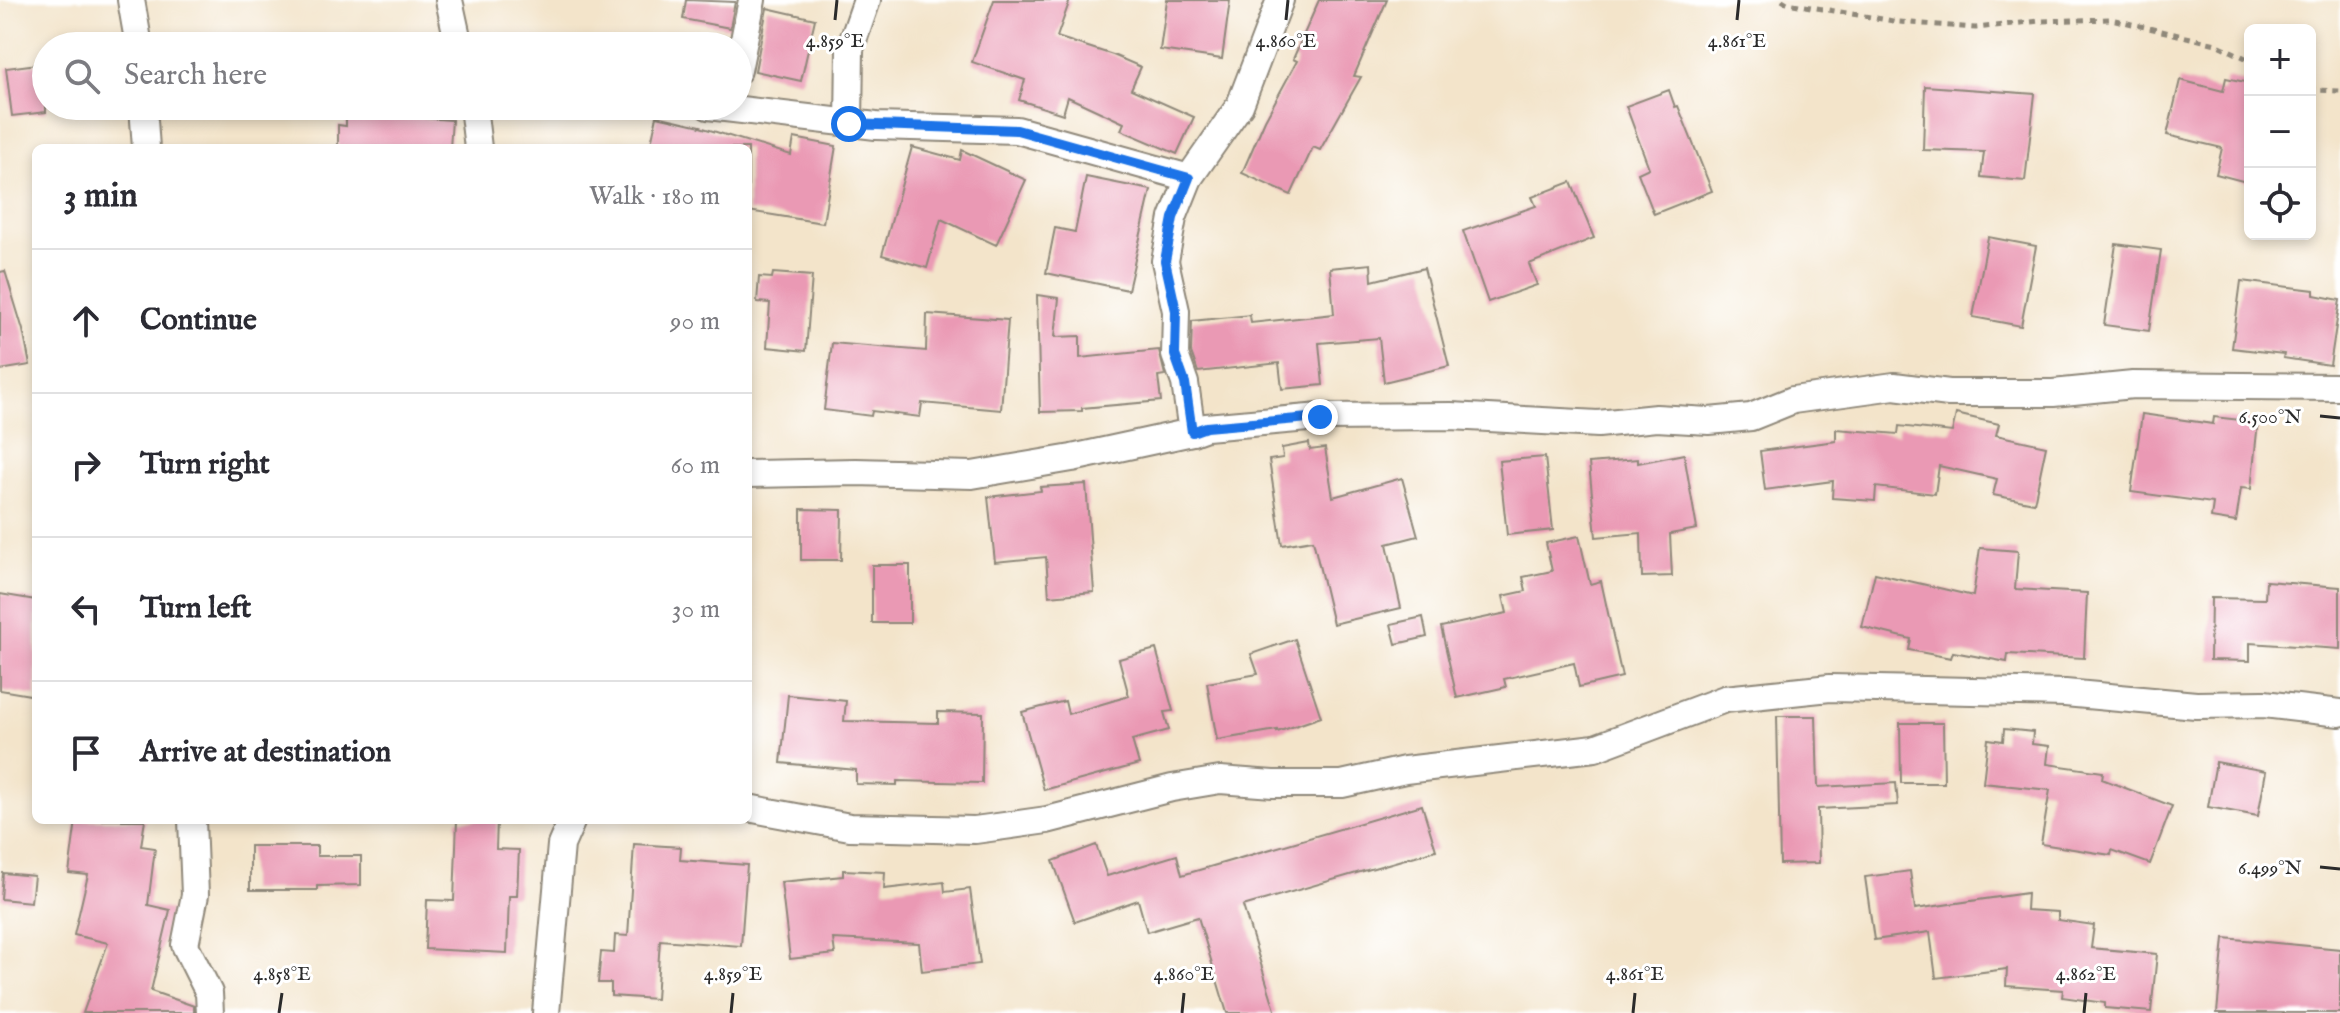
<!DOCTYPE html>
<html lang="en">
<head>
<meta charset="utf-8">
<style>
  body { margin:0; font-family:"IM FELL English",serif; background:#f2f2f3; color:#2b2b33 }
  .controls { position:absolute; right:24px; top:24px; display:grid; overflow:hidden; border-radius:12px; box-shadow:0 4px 12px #0003 }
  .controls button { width:72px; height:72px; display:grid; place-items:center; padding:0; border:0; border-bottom:2px solid #e1e1e2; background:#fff; color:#2b2b33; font:40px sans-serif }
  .stop { position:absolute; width:24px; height:24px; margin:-18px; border:6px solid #1a73e8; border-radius:50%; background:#fff }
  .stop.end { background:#1a73e8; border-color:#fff; box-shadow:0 2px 8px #0008 }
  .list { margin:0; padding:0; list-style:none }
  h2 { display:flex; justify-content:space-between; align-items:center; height:104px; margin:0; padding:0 32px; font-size:34px }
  h2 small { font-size:26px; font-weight:400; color:#7c7c81 }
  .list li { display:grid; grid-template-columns:52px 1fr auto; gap:24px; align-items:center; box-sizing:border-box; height:144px; padding:0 32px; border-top:2px solid #e1e1e2 }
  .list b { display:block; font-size:30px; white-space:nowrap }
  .list em { font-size:26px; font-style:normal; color:#7c7c81 }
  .icon { flex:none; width:44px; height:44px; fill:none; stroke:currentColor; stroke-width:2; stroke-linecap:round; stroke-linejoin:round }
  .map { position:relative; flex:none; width:2340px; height:1013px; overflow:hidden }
  .search { position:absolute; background:#fff; box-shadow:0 4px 12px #0003; left:32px; top:32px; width:720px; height:88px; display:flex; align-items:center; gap:20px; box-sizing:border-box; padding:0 28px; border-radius:44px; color:#7c7c81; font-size:30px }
  .panel { position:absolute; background:#fff; box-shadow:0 4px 12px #0003; left:32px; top:144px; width:720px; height:680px; border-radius:12px }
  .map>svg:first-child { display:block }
</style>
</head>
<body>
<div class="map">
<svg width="2340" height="1013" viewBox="0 0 2340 1013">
  <rect width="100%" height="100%" fill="#fff"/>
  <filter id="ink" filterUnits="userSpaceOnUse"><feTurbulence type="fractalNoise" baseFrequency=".0125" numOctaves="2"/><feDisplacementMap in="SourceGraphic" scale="16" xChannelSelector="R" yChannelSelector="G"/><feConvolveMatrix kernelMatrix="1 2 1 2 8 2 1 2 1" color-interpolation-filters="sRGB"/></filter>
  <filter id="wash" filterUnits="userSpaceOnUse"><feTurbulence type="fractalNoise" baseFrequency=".006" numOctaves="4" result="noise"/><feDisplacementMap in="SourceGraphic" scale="32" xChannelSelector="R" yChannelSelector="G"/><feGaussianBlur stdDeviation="1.8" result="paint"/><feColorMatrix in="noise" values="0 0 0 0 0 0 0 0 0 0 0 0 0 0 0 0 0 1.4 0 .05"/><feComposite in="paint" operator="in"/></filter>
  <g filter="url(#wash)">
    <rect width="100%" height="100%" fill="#f3e4ca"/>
    <g id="blocks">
      <g fill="#ea99b4">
        <path d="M686,0L735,2L730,28L683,19Z"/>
        <path d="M994,0H1070L1057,37L1113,55L1141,67L1131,89L1194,117L1177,154L1121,130L1124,123L1068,97L1063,114L1019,100L1025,80L972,62Z"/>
        <path d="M1167,0H1230L1222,59L1160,50Z"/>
        <path d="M1319,0H1387L1354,76L1361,77L1320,150L1313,147L1291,195L1242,173L1265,120L1297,61L1293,59Z"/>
        <path d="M767,8L815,19L801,81L755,71Z"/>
        <path d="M46,63V112L12,116L6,68Z"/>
        <path d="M2226,78L2250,83V183L2216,174L2222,148L2167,135L2180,80L2223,91Z"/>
        <path d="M1925,86L2035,94L2025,181L1981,177L1984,152L1923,150Z"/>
        <path d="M1669,90L1675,107L1678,106L1712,191L1654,214L1638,173L1649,168L1626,106Z"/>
        <path d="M346,106H410V117L452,120L450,148H338V125L346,126Z"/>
        <path d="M657,116L701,126L700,127L791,155L794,138L836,146L823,223L748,211V148H650Z"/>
        <path d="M912,147L960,160L962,150L1026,180L996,245L941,219L927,268L882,255Z"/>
        <path d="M1086,177L1151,190L1128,290L1046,273L1055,228L1075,232Z"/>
        <path d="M1571,182L1594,238L1529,264L1537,285L1488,302L1463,231L1536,206L1532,197Z"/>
        <path d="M1988,237L2036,246L2021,326L1973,317Z"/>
        <path d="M2116,244L2161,250L2149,331L2104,325Z"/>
        <path d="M1371,264L1372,281L1424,268L1449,366L1384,382L1379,338L1319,343L1323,385L1282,389L1279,363L1198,372L1191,352L1192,321L1250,315L1251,323L1334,314L1330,268Z"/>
        <path d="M5,271L23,330L30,365L0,370V272Z"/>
        <path d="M773,273L812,276L806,351L767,347L770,303L757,302L759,277L772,278Z"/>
        <path d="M2241,281L2314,290V295L2340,300L2330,365L2283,358L2284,354L2232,348Z"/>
        <path d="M1037,295L1059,298L1055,337L1080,336V358L1159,350L1165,375L1158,376L1161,401L1082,408V411L1040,412Z"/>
        <path d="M927,314L1008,320L1001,410L922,403L920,417L872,411L871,416L824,410L832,343L926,351Z"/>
        <path d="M1956,414L1999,424L1996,435L2046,446L2034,503L1993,495L1997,479L1939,466L1935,494L1876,487L1875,501L1832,498L1833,481L1765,490L1760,451L1836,441V429L1898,434L1899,426L1952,432Z"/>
        <path d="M2142,414L2213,424L2214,417L2258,422L2251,489L2241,488L2236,522L2211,518L2213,503L2131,492Z"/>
        <path d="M1309,443L1310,450L1325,448L1333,497L1402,478L1418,536L1387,544L1401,608L1333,624L1313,540L1282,545L1269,460L1283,458L1282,448Z"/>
        <path d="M1684,454L1697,529L1670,534L1672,576L1642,577L1641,533L1596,537L1589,463L1638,459V463Z"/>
        <path d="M1545,457L1553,530L1507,535L1499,461Z"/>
        <path d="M1086,484L1094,592L1049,596L1046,557L995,562L988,497L1041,491L1040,487Z"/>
        <path d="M801,509L842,510L841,560H801Z"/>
        <path d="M1579,536L1590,584L1601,581L1622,677L1579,687L1574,663L1504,679L1506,687L1457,698L1441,627L1507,613L1503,596L1526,591L1523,577L1552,571L1546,543Z"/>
        <path d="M1980,548L2018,551L2015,589L2087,593L2084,658L2008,654L2007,662L1953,652L1951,658L1909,650L1911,639L1862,627L1875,573L1973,596Z"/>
        <rect x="872" y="565" width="38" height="58"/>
        <path d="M2266,581L2340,587V649L2250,643V661L2210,660L2211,598L2265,599Z"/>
        <path d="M0,594L36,600V696L0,690Z"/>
        <path d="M1423,617L1427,637L1396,644L1391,624Z"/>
        <path d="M1295,639L1321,717L1277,732V730L1217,740L1207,683L1258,674L1251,654Z"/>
        <path d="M1156,649L1173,711L1164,712L1169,730L1132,740L1139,764L1044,790L1022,712L1065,701L1068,714L1129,696L1119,659Z"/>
        <path d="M788,695L846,701L844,721L938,723V712L983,713L982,783L897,781V785L856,784V770L781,763Z"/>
        <path d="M1777,716H1816L1818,787L1896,783L1898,805L1818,809L1819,863L1780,864Z"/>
        <path d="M1900,723H1943L1944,783H1901Z"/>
        <path d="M2004,729L2033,732L2032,744L2049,746L2047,764L2103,772L2102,779L2172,806L2150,864L2112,850L2111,855L2041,844L2050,790L1983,783L1988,739L2003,741Z"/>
        <path d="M2216,762L2266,771L2258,816L2208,807Z"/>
        <path d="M1422,805L1436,850L1243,906L1276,1013H1227L1198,917L1147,932L1138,900L1075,922L1053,861L1096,845L1107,876L1177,855L1182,875Z"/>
        <path d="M76,820H145L141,846L155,848L148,905L170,910L151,991L194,1006V1013H83L108,943L74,935L88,875L69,873Z"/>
        <path d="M457,820H497L496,849L519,850L517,896H509L507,953L425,949L427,900L454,901Z"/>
        <path d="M634,844L681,847L680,860L747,865L741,946L660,940L656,999L611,996V983H598L601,952L614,953L615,935L628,936Z"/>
        <path d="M250,846H317V856H361V885L317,886V890H250Z"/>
        <path d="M843,870L885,872L884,889L944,882L945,892L970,889L980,964L922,971L919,943L833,939L835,954L790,959L781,882L843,876Z"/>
        <path d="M1910,871L1915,909L2027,893L2026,910L2058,912V920L2094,925L2091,948L2157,954L2151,1012L2105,1008V1003L2062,997L2063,990L2006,986L2007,969L1936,978L1930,932L1874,940L1865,877Z"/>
        <path d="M3,873L34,876L31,902L1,899Z"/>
        <path d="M2224,938L2340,949V1013H2217Z"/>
      </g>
    </g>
  </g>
  <g filter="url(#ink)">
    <use href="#blocks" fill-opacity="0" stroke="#8f887a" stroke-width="2"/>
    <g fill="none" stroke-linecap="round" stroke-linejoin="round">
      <defs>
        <g id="street">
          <path d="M131,0L139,46"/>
          <path d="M449,0L459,46"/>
          <path d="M738,70L752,0"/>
          <path d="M143,106L146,148"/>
          <path d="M473,106L478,148"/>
          <path d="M708,106L876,126L1017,130L1189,178"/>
          <path d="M849,124L850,49L867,0"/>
          <path d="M1192,432L1185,383L1175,355L1176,311L1165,261L1173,218L1189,178L1240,105L1280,0"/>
          <path d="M748,474L856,472L972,475L1072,458L1192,432L1206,427L1320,417L1451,416L1598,424L1656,418L1709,421L1751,417L1793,400L1894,386L1949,393H2053L2133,385L2340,387"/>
          <path d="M748,808L850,827L975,830L1047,820L1172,788L1220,780L1273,784H1342L1405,770L1595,748L1725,699L1830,688L2065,693L2196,705L2264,704L2340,713"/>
          <path d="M192,820L195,895L185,945L209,993L210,1013"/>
          <path d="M546,1013L561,845L572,820"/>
        </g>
      </defs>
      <use href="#street" stroke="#8f887a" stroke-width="30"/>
      <g stroke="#8f887a" stroke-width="5" stroke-dasharray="6 6" stroke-linecap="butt">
        <path d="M1782,0L1787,3L1899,22L1976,28L2040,21L2111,19L2216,44L2250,60"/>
        <path d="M2310,87L2316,90L2340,91"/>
      </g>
      <use href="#street" stroke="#fff" stroke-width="26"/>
    </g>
  </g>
  <g fill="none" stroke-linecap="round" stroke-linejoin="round" filter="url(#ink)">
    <path stroke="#1a73e8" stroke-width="10" d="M849,124L1017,130L1189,178L1173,218L1165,261L1176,311L1175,355L1185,383L1192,432L1206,427L1320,417"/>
  </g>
  <path fill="none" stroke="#2b2b2b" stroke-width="3" d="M835,20L837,0M1286,20L1288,0M1737,20L1739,0M2320,416L2340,418M2320,867L2340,869M279,1013L282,993M731,1013L733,993M1182,1013L1184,993M1633,1013L1635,993M2084,1013L2086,993"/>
  <g font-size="20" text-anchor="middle" fill="#2b2b2b" stroke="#fff" stroke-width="6" stroke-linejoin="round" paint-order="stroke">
    <text x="835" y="47">4.859°E</text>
    <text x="1286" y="47">4.860°E</text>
    <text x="1737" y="47">4.861°E</text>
    <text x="2270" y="423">6.500°N</text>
    <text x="2270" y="874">6.499°N</text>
    <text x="282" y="980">4.858°E</text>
    <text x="733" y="980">4.859°E</text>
    <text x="1184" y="980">4.860°E</text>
    <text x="1635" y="980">4.861°E</text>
    <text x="2086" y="980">4.862°E</text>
  </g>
</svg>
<div class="controls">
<button>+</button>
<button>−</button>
<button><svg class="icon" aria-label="locate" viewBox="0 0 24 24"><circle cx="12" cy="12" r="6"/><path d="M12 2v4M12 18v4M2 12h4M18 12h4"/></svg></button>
</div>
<div class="stop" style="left:849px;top:124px"></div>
<div class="stop end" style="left:1320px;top:417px"></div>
<div class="search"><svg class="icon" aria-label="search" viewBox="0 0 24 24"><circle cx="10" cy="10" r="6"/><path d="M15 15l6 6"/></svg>Search here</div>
<section class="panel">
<h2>3 min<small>Walk · 180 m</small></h2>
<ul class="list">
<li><svg class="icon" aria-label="ahead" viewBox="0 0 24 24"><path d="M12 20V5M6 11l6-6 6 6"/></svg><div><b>Continue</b></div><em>90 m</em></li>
<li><svg class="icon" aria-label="right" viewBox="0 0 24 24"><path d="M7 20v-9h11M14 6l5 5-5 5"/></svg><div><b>Turn right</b></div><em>60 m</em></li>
<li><svg class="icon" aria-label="left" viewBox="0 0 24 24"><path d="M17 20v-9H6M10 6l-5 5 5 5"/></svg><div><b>Turn left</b></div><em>30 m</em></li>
<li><svg class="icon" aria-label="arrive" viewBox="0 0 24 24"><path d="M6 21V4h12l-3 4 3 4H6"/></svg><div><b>Arrive at destination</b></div></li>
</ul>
</section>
</div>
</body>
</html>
